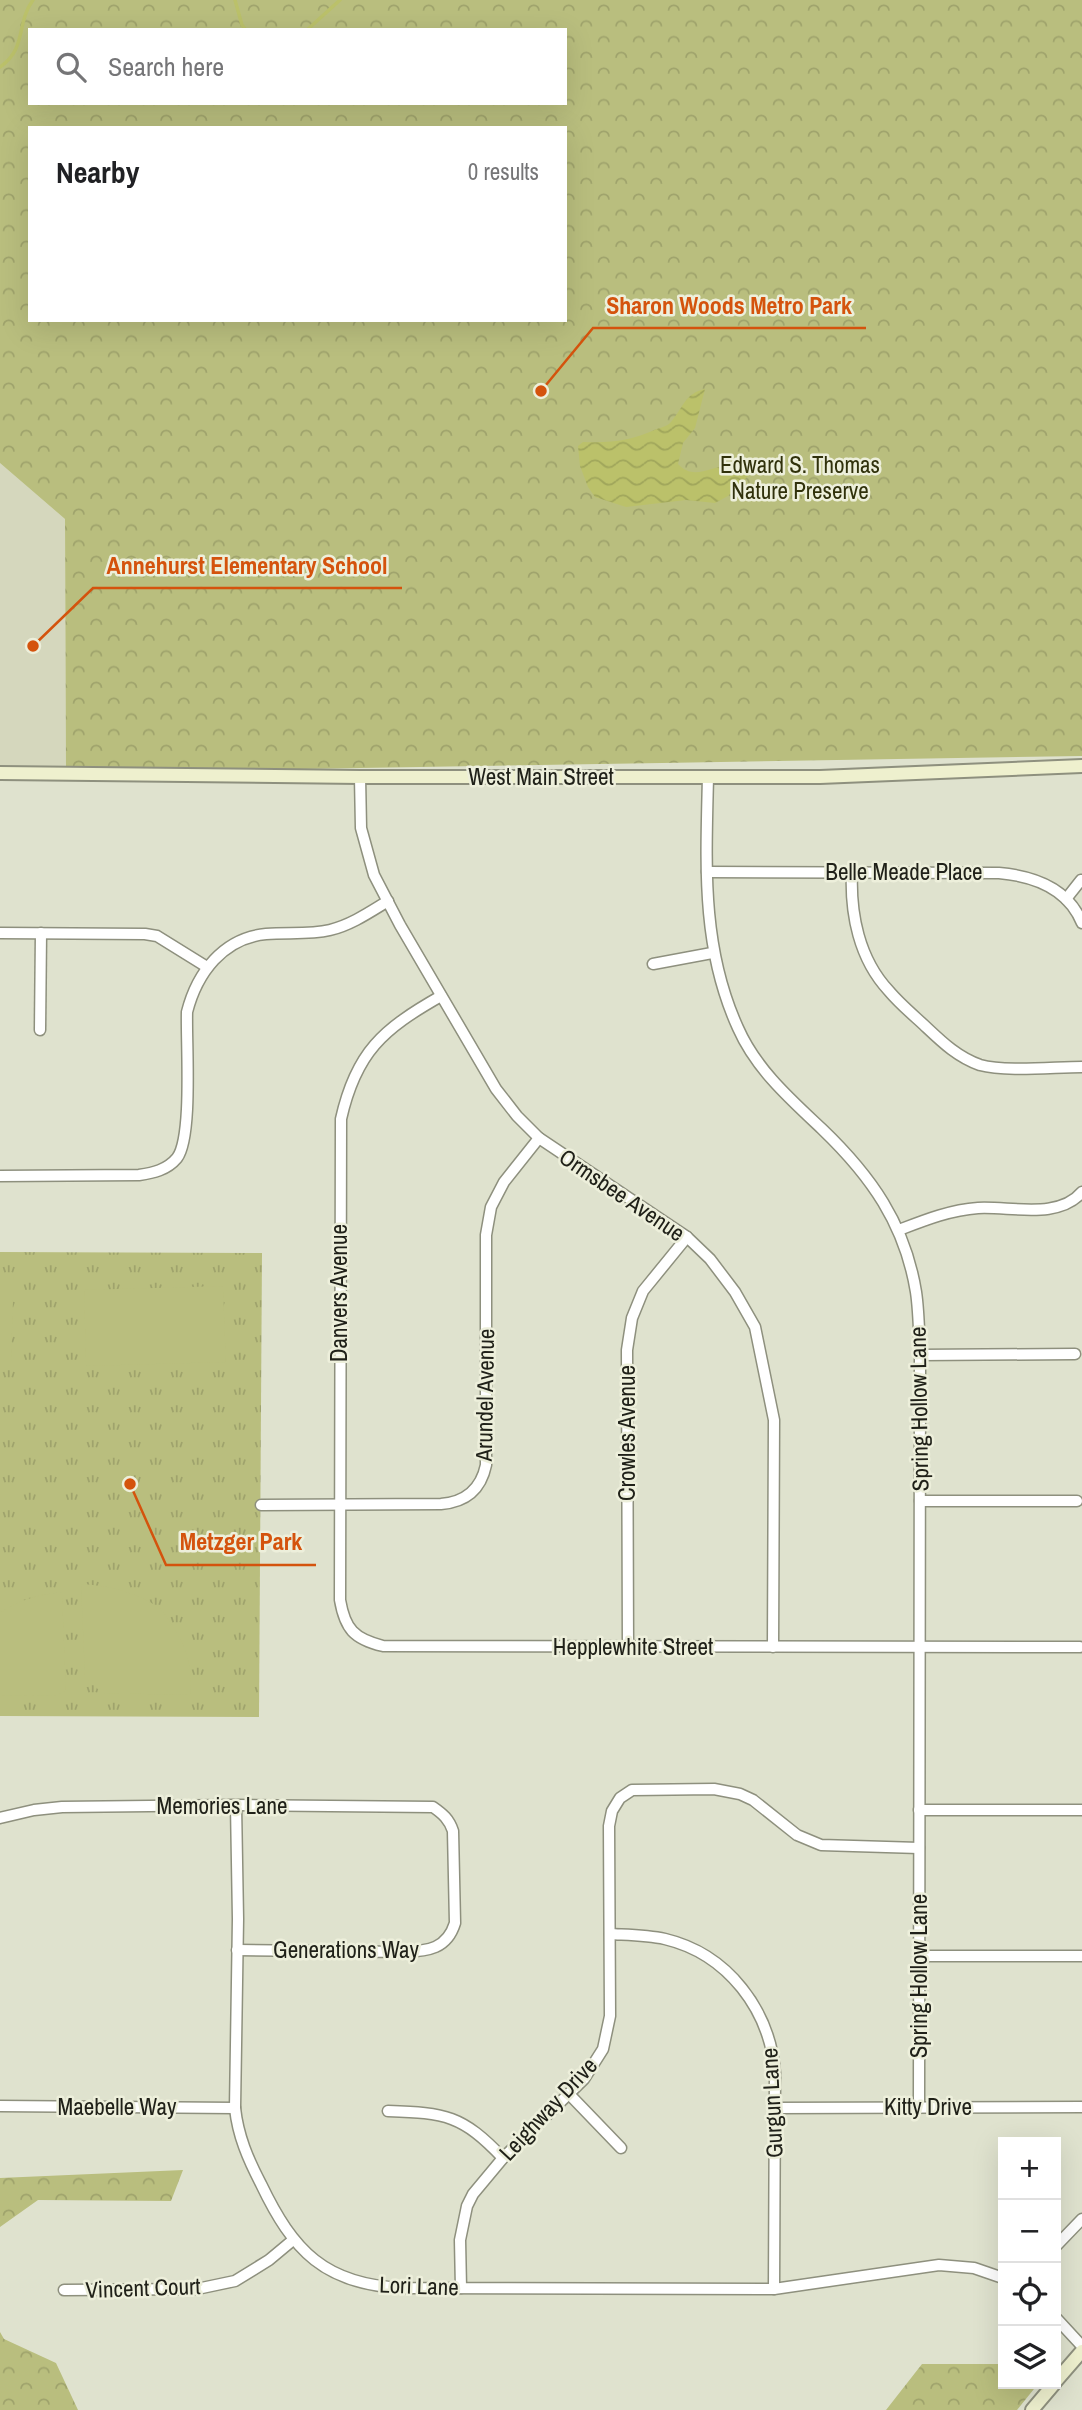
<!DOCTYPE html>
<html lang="en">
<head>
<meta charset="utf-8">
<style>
  body { margin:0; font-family:"Archivo Narrow",sans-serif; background:#f6f6f6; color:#202124 }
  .controls { position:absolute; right:21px; bottom:21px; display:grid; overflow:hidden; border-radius:0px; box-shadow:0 7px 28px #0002 }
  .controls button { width:63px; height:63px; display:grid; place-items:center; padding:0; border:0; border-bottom:2px solid #e0e0e0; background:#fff; color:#202124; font:35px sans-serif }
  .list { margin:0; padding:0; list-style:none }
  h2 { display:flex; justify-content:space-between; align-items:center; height:91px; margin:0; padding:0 28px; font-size:30px }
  h2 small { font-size:23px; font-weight:400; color:#757577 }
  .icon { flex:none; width:38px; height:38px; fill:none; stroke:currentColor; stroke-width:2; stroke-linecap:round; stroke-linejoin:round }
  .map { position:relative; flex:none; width:1082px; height:2410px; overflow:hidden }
  .search { position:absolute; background:#fff; box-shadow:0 7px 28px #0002; left:28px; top:28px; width:539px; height:77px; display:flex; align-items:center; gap:18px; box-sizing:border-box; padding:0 24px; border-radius:0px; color:#757577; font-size:26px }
  .panel { position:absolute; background:#fff; box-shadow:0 7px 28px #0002; left:28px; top:126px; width:539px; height:196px; border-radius:0px }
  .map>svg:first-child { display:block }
</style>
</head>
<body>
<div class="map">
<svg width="1082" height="2410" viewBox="0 0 1082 2410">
  <defs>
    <pattern id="grass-tufts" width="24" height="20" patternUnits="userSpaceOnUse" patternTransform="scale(1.75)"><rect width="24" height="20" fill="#b9be7e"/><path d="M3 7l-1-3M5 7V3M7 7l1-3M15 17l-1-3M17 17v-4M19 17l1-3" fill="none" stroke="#9fa36c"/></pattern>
    <pattern id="forest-crowns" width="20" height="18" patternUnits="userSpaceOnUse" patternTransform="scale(1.75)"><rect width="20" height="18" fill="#b9be7e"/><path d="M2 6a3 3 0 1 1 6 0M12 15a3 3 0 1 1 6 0" fill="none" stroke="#9fa36c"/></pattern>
    <pattern id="water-waves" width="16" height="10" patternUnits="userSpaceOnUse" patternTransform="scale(1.75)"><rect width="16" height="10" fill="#bbc16a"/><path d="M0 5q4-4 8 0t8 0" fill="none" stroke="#a0a65b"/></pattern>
  </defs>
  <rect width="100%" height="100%" fill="#dfe2ce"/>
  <path fill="#d5d7bd" d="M0,463L65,519L66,773H0Z"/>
  <path fill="url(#grass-tufts)" d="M0,1252L262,1253L259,1717L0,1716Z"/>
  <g fill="url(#forest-crowns)" fill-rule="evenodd">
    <path d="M0,0H1082V756L66,773L65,519L0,463ZM30,30H565V103H30ZM30,128H565V320H30Z"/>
    <path d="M183,2170L171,2201L38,2200L0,2227V2178Z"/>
    <path d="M0,2332L4,2339L56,2363L78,2410H0Z"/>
    <path d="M922,2364H1003V2384H1038L1017,2410H886Z"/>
  </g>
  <g fill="#b9be7e">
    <path d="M223,1286L226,1362L86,1366L84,1290Z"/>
    <path d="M0,1299H13L11,1365H0Z"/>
    <path d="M81,1584C107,1585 136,1592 158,1607C164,1611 167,1618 171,1624C187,1646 193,1668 190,1695L102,1693L85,1677Z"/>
    <path d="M62,1592L66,1690L58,1695L0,1696V1613C20,1599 38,1595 62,1592Z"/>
  </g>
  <path fill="url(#water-waves)" d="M705,389L695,428L683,443L678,464C692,480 710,468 727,465C738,463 750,463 762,462L728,496L715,503L686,500L626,507L595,497L588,487L580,466L578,446L583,442C613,443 629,441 657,429C662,427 668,426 671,422C683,408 685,393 705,389Z"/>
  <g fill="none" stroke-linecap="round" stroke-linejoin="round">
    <g stroke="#bbc16a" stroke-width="3.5">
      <path d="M235,0L242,25L246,30"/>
      <path d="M307,30L340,0"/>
      <path d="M0,67C27,49 16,23 33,0"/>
    </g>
    <defs>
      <g id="minor">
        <path d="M360,777L361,828L374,875L400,925L496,1089L517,1116L539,1138L687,1237L710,1259L735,1292L755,1327L774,1420L773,1647"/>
        <path d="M708,777C706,864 701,947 738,1028C756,1069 790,1099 822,1129C871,1176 905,1224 916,1292C919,1312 919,1334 920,1355L919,2107"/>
        <path d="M852,871C850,914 859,959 889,991C899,1003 912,1014 924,1025C941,1041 957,1057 980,1065C1006,1072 1054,1067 1082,1067"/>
        <path d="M707,872L999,873C1033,876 1068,888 1082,923"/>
        <path d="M1066,899L1081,880"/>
        <path d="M0,933L145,934L157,936L207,967"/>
        <path d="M653,964L712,953"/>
        <path d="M441,996C383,1029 356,1052 341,1119L340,1600C345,1629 354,1639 383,1646L1080,1647"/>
        <path d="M40,1030L41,933"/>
        <path d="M0,1176L139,1175C153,1173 167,1170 177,1158C193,1137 186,1042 187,1012C197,973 223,938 266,934C287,932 309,935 330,930C351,925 370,912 388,901"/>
        <path d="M899,1230C925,1220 950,1210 978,1208C1010,1206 1059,1220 1082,1192"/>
        <path d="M920,1355L1075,1354"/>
        <path d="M920,1501H1077"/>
        <path d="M261,1505L441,1504C466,1502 481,1489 486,1465V1235L491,1207L504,1182L539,1138"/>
        <path d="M628,1647L627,1350L632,1318L643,1291L687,1237"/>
        <path d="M236,1805L238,1919L235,2108C238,2136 248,2159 261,2184C293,2251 325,2285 403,2288L774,2289L939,2265L974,2268L1003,2278"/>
        <path d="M919,1810H1082"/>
        <path d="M0,1818L34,1810L62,1807L236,1805L433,1807C443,1814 449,1819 453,1831L455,1923C447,1949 428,1951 404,1952L237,1950"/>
        <path d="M610,1934C628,1935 647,1935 665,1939C728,1954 770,2010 775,2073L774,2289"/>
        <path d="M919,1956H1082"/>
        <path d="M569,2094L621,2148"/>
        <path d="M0,2106L235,2108"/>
        <path d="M774,2108L1082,2107"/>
        <path d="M388,2111C446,2113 462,2115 503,2158"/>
        <path d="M1056,2246L1082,2219"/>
        <path d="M461,2288L460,2240L467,2206L473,2194L503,2158L584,2079L603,2049L610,2016L609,1826L612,1811L620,1798L632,1790L714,1789L740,1794L753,1800L797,1835L821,1845L919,1848"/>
        <path d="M64,2290L197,2289L235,2281L269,2260L293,2240"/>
        <path d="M1056,2318L1082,2346"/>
      </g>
      <g id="secondary">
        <path d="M0,773L360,777H820L1082,766"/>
        <path d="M1056,2381L1082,2351"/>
        <path d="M1032,2410L1054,2384"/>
      </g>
    </defs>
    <use href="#minor" stroke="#8e907e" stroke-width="13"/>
    <use href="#secondary" stroke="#8e907e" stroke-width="16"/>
    <use href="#minor" stroke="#fff" stroke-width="10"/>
    <use href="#secondary" stroke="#eef0ce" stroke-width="12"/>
  </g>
  <g text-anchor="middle" stroke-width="5" stroke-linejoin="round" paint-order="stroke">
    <g font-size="23" fill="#30310b" stroke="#edefdb">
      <text x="800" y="473">Edward S. Thomas<tspan x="800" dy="26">Nature Preserve</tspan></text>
    </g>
    <g font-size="23" fill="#202119" stroke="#edefdb">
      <text x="541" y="785">West Main Street</text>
      <text x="904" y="880">Belle Meade Place</text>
      <text transform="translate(622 1195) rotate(34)" y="8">Ormsbee Avenue</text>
      <text transform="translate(339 1293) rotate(-90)" y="8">Danvers Avenue</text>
      <text transform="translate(485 1395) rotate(-89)" y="8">Arundel Avenue</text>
      <text transform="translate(919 1409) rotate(-91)" y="8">Spring Hollow Lane</text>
      <text transform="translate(627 1433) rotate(-90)" y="8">Crowles Avenue</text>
      <text x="633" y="1655">Hepplewhite Street</text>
      <text x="222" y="1814">Memories Lane</text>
      <text x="346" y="1958">Generations Way</text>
      <text transform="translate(919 1976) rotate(-90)" y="8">Spring Hollow Lane</text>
      <text transform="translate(772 2103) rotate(-93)" y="8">Gurgun Lane</text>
      <text x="117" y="2115">Maebelle Way</text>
      <text x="928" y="2115">Kitty Drive</text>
      <text transform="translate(548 2109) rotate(-47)" y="8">Leighway Drive</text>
      <text transform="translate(419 2286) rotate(2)" y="8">Lori Lane</text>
      <text transform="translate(143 2288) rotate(-2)" y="8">Vincent Court</text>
    </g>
  </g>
  <path fill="none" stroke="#d4530d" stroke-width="2.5" d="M541 391L593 328H866M33 646L93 588H402M130 1484L166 1565H316"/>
  <g fill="#d4530d" stroke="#edefdb" stroke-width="2.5">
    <circle cx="541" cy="391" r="7"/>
    <circle cx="33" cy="646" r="7"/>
    <circle cx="130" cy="1484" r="7"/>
  </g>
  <g font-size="24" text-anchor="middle" font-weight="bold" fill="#d4530d" stroke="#edefdb" stroke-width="5" stroke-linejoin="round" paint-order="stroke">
    <text x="729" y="314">Sharon Woods Metro Park</text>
    <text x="247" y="574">Annehurst Elementary School</text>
    <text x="241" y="1550">Metzger Park</text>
  </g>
</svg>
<div class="controls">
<button>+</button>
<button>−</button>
<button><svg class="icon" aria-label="locate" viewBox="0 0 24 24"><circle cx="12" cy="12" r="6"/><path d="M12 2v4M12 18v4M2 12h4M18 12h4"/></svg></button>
<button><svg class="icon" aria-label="layers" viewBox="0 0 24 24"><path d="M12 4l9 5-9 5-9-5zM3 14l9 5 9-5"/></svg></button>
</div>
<div class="search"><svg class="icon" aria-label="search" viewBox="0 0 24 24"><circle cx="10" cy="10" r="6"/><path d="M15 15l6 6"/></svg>Search here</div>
<section class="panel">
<h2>Nearby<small>0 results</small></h2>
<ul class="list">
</ul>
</section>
</div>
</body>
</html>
